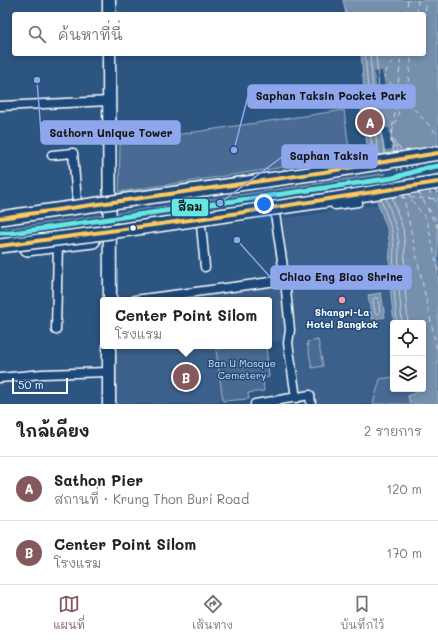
<!DOCTYPE html>
<html lang="th">
<head>
<meta charset="utf-8">
<style>
  body { margin:0; font-family:Mali,"Playpen Sans Thai",sans-serif; background:#f6f6f6; color:#222 }
  .controls { position:absolute; right:12px; bottom:12px; display:grid; overflow:hidden; border-radius:4px; box-shadow:0 2px 6px #0003 }
  .controls button { width:36px; height:36px; display:grid; place-items:center; padding:0; border:0; border-bottom:1px solid #e0e0e0; background:#fff; color:#222; font:20px sans-serif }
  .scale { position:absolute; left:12px; bottom:10px; width:56px; box-sizing:border-box; padding-left:4px; border:2px solid #fff; border-top:0; font-size:11px; line-height:14px; white-space:nowrap; color:#fff; -webkit-text-stroke:3px #1f4a7a; paint-order:stroke }
  .you { position:absolute; left:264px; top:204px; width:14px; height:14px; margin:-10px; border:3px solid #fff; border-radius:50%; background:#1a73e8; box-shadow:0 0 0 6px #1a73e833 }
  .badge { display:grid; place-items:center; width:26px; height:26px; border-radius:50%; background:#85585c; color:#fff; font-size:13px; font-weight:700 }
  .pin { position:absolute; translate:-50% -50%; border:2px solid #fff; box-shadow:0 1px 4px #0006 }
  .popup { position:absolute; left:100px; top:297px; width:172px; height:52px; box-sizing:border-box; display:grid; place-content:center; border-radius:4px; background:#fff; filter:drop-shadow(0 1px 3px #0005); font-size:13px; white-space:nowrap; color:#767676 }
  .popup b { font-size:15px; color:#222 }
  .popup::after { content:''; position:absolute; left:50%; top:100%; margin-left:-8px; border:8px solid transparent; border-top-color:#fff }
  .list { margin:0; padding:0; list-style:none }
  h2 { display:flex; justify-content:space-between; align-items:center; height:52px; margin:0; padding:0 16px; font-size:17px }
  h2 small { font-size:13px; font-weight:400; color:#767676 }
  .list li { display:grid; grid-template-columns:26px 1fr auto; gap:12px; align-items:center; box-sizing:border-box; height:64px; padding:0 16px; border-top:1px solid #e0e0e0 }
  .list b { display:block; font-size:15px; white-space:nowrap }
  .list p { margin:0; font-size:13px; white-space:nowrap; color:#767676 }
  .list em { font-size:13px; font-style:normal; color:#767676 }
  .icon { flex:none; width:22px; height:22px; fill:none; stroke:currentColor; stroke-width:2; stroke-linecap:round; stroke-linejoin:round }
  .map { position:relative; flex:none; width:438px; height:404px; overflow:hidden }
  .search { position:absolute; background:#fff; box-shadow:0 2px 6px #0003; left:12px; right:12px; top:12px; height:44px; display:flex; align-items:center; gap:10px; box-sizing:border-box; padding:0 14px; border-radius:4px; color:#767676; font-size:15px }
  .sheet { height:180px; background:#fff }
  nav { display:flex; justify-content:space-around; align-items:center; box-sizing:border-box; height:56px; border-top:1px solid #e0e0e0; background:#fff; font-size:11px; color:#767676 }
  nav a { display:grid; justify-items:center; gap:2px }
  nav .on { color:#85585c }
  .map>svg:first-child { display:block }
</style>
</head>
<body>
<div class="map">
<svg width="438" height="404" viewBox="0 0 438 404">
  <rect width="100%" height="100%" fill="#2c5582"/>
  <filter id="ink" filterUnits="userSpaceOnUse"><feTurbulence type="fractalNoise" baseFrequency=".025" numOctaves="2"/><feDisplacementMap in="SourceGraphic" scale="8" xChannelSelector="R" yChannelSelector="G"/><feConvolveMatrix kernelMatrix="1 2 1 2 8 2 1 2 1" color-interpolation-filters="sRGB"/></filter>
  <g filter="url(#ink)">
    <g fill="#3b618b">
      <path d="M379,204L388,231L390,248L389,277L394,323L393,389H415L419,392L408,396L410,404H314L313,389L298,391L292,341L296,330L281,219Z"/>
      <path d="M280,285V287H282L288,328L286,329L287,340L269,342V300H160Z"/>
      <path d="M116,346H237L216,349L223,401L195,404H116Z"/>
    </g>
    <g fill="#486b92" stroke="#a4b5c8">
      <path d="M344,110L350,157L119,192L120,143Z"/>
      <path d="M318,340L323,366L312,368L307,342Z"/>
      <path d="M237,346H266L269,377L263,378L264,391L248,393L249,399L223,401L216,349Z"/>
      <path d="M393,377V389H415L419,392L408,396L410,404H373L380,379Z"/>
    </g>
    <g fill="#748fad" stroke="#acbcce">
      <path d="M343,0H438V404H410L408,396L418,392L415,389H423V323H394L389,277L390,248L388,231L377,201L360,103L365,101L361,54H424V14H358V13L346,14Z"/>
      <path d="M381,293L385,317L372,319L368,295Z"/>
    </g>
    <g fill="#2c5582">
      <path d="M382,71L386,93L378,94L374,72Z"/>
      <path d="M389,128L392,149L385,150L381,129Z"/>
      <path d="M438,145V191L375,201L368,157Z"/>
    </g>
    <g fill="none" stroke-linecap="round" stroke-linejoin="round">
      <g stroke="#c7d2de" stroke-width="1">
        <path d="M365,54L369,101L365,107L374,156"/>
        <path d="M370,54L374,101L371,109L379,155"/>
        <path d="M376,54L380,101L377,111L385,154"/>
        <path d="M392,197L403,229L405,247L404,277L408,323"/>
        <path d="M386,198L397,230L399,247L398,277L402,323"/>
        <path d="M381,199L392,231L394,247L393,277L397,323"/>
        <path d="M374,298H377L378,299L380,312L379,314L375,313L373,300Z"/>
      </g>
      <g stroke="#748fad" stroke-width="8">
        <path d="M186,206L383,177"/>
        <path d="M0,233L177,208"/>
      </g>
      <g stroke="#d5dde6" stroke-width="1" stroke-dasharray="5 4" stroke-linecap="butt">
        <path d="M406,14L408,0"/>
        <path d="M417,14L418,0"/>
        <path d="M424,19L427,0"/>
        <path d="M398,54L383,75L438,135"/>
        <path d="M392,133L408,83L412,54"/>
        <path d="M391,136L396,107L401,54"/>
        <path d="M392,139L403,152"/>
        <path d="M392,143L396,153"/>
        <path d="M394,143L402,153"/>
        <path d="M394,153L390,137L399,154"/>
        <path d="M413,163L425,178"/>
        <path d="M409,164L420,179"/>
        <path d="M405,165L413,180"/>
        <path d="M397,166L400,183"/>
        <path d="M400,166L405,182"/>
        <path d="M435,189L438,193"/>
        <path d="M428,190L438,205"/>
        <path d="M417,191L422,199"/>
        <path d="M409,192L410,198L427,220L438,271"/>
        <path d="M419,192L438,229"/>
        <path d="M403,194L438,354"/>
        <path d="M392,197L438,199"/>
        <path d="M428,208L436,220L438,227"/>
      </g>
      <defs>
        <g id="minor">
          <path d="M0,106L110,101"/>
          <path d="M52,155L73,153L77,201"/>
          <path d="M335,205L358,202"/>
          <path d="M275,214L285,280L290,330L288,343L296,398"/>
          <path d="M201,225L205,267"/>
          <path d="M135,300L285,280"/>
          <path d="M56,330L58,245"/>
          <path d="M0,378L42,374L109,372"/>
          <path d="M255,404L310,395L311,404"/>
        </g>
        <g id="secondary">
          <path d="M109,0V14"/>
          <path d="M109,54L110,300"/>
          <path d="M109,346V404"/>
        </g>
        <g id="primary">
          <path d="M324,172L438,153"/>
          <path d="M329,200L438,182"/>
          <path d="M27,249L93,241"/>
        </g>
      </defs>
      <use href="#minor" stroke="#fff" stroke-width="11"/>
      <use href="#secondary" stroke="#fff" stroke-width="15"/>
      <use href="#primary" stroke="#fff" stroke-width="16"/>
      <use href="#minor" stroke="#1f4a7a" stroke-width="8"/>
      <use href="#secondary" stroke="#1f4a7a" stroke-width="12"/>
      <use href="#primary" stroke="#1f4a7a" stroke-width="13"/>
      <defs>
        <g id="primary-bridge">
          <path d="M0,218L324,172"/>
          <path d="M0,246L103,233L329,200"/>
        </g>
      </defs>
      <use href="#primary-bridge" stroke="#fff" stroke-width="16" stroke-linecap="butt"/>
      <use href="#primary-bridge" stroke="#1f4a7a" stroke-width="13"/>
      <defs>
        <g id="bus-1">
          <path d="M0,218L324,172L438,153"/>
          <path d="M0,246L219,216L438,182"/>
        </g>
      </defs>
      <use href="#bus-1" stroke="#1f4a7a" stroke-width="7"/>
      <use href="#bus-1" stroke="#fdc960" stroke-width="4"/>
      <defs>
        <path id="metro-1" d="M0,233H12L393,178L426,168L438,166"/>
      </defs>
      <use href="#metro-1" stroke="#1f4a7a" stroke-width="8"/>
      <use href="#metro-1" stroke="#67e6e2" stroke-width="5"/>
    </g>
  </g>
  <circle fill="#fff" stroke="#1f4a7a" stroke-width="1.5" cx="133" cy="228" r="3.5"/>
  <circle fill="#ff9aa2" stroke="#1f4a7a" stroke-width="1.5" cx="342" cy="300" r="4"/>
  <g text-anchor="middle" stroke-width="3" stroke-linejoin="round" paint-order="stroke">
    <g font-size="10" font-weight="bold" fill="#fff" stroke="#1f4a7a">
      <text x="342" y="316">Shangri-La<tspan x="342" dy="12">Hotel Bangkok</tspan></text>
    </g>
    <g font-size="10" fill="#dae1e9" stroke="#1f4a7a">
      <text x="242" y="367">Ban U Mosque<tspan x="242" dy="12">Cemetery</tspan></text>
    </g>
  </g>
  <path fill="none" stroke="#8ea6ec" stroke-width="1.5" d="M234 150L248 96M37 80L41 133M220 203L282 157M237 240L271 278"/>
  <g fill="#8ea6ec" stroke="#1f4a7a" stroke-width="1.5">
    <circle cx="234" cy="150" r="4"/>
    <circle cx="37" cy="80" r="4"/>
    <circle cx="220" cy="203" r="4"/>
    <circle cx="237" cy="240" r="4"/>
  </g>
  <g fill="#8ea6ec" stroke="#8ea6ec" stroke-width="1.5">
    <rect x="248" y="85" width="167" height="23" rx="4"/>
    <rect x="41" y="121" width="139" height="23" rx="4"/>
    <rect x="282" y="145" width="95" height="23" rx="4"/>
    <rect x="271" y="266" width="140" height="23" rx="4"/>
  </g>
  <g font-size="11" text-anchor="middle" font-weight="bold" fill="#111">
    <text x="331" y="100">Saphan Taksin Pocket Park</text>
    <text x="111" y="137">Sathorn Unique Tower</text>
    <text x="329" y="160">Saphan Taksin</text>
    <text x="341" y="281">Chiao Eng Biao Shrine</text>
  </g>
  <rect stroke="#1f4a7a" stroke-width="1.5" x="171" y="198" width="38" height="19" rx="4" fill="#67e6e2"/>
  <g font-size="11" text-anchor="middle" font-weight="bold" fill="#111">
    <text x="190" y="211">สีลม</text>
  </g>
</svg>
<div class="controls">
<button><svg class="icon" aria-label="locate" viewBox="0 0 24 24"><circle cx="12" cy="12" r="6"/><path d="M12 2v4M12 18v4M2 12h4M18 12h4"/></svg></button>
<button><svg class="icon" aria-label="layers" viewBox="0 0 24 24"><path d="M12 4l9 5-9 5-9-5zM3 14l9 5 9-5"/></svg></button>
</div>
<div class="scale">50 m</div>
<div class="you"></div>
<div class="pin badge" style="left:370px;top:122px">A</div>
<div class="pin badge" style="left:186px;top:377px">B</div>
<div class="popup"><b>Center Point Silom</b>โรงแรม</div>
<div class="search"><svg class="icon" aria-label="search" viewBox="0 0 24 24"><circle cx="10" cy="10" r="6"/><path d="M15 15l6 6"/></svg>ค้นหาที่นี่</div>
</div>
<section class="sheet">
<h2>ใกล้เคียง<small>2 รายการ</small></h2>
<ul class="list">
<li><span class="badge">A</span><div><b>Sathon Pier</b><p>สถานที่ · Krung Thon Buri Road</p></div><em>120 m</em></li>
<li><span class="badge">B</span><div><b>Center Point Silom</b><p>โรงแรม</p></div><em>170 m</em></li>
</ul>
</section>
<nav>
<a class="on"><svg class="icon" aria-label="map" viewBox="0 0 24 24"><path d="M3 6l6-2 6 2 6-2v14l-6 2-6-2-6 2zM9 4v14M15 6v14"/></svg>แผนที่</a>
<a><svg class="icon" aria-label="directions" viewBox="0 0 24 24"><path d="M12 3l9 9-9 9-9-9zM9 14v-3h6M13 9l2 2-2 2"/></svg>เส้นทาง</a>
<a><svg class="icon" aria-label="saved" viewBox="0 0 24 24"><path d="M7 4h10v16l-5-4-5 4z"/></svg>บันทึกไว้</a>
</nav>
</body>
</html>
